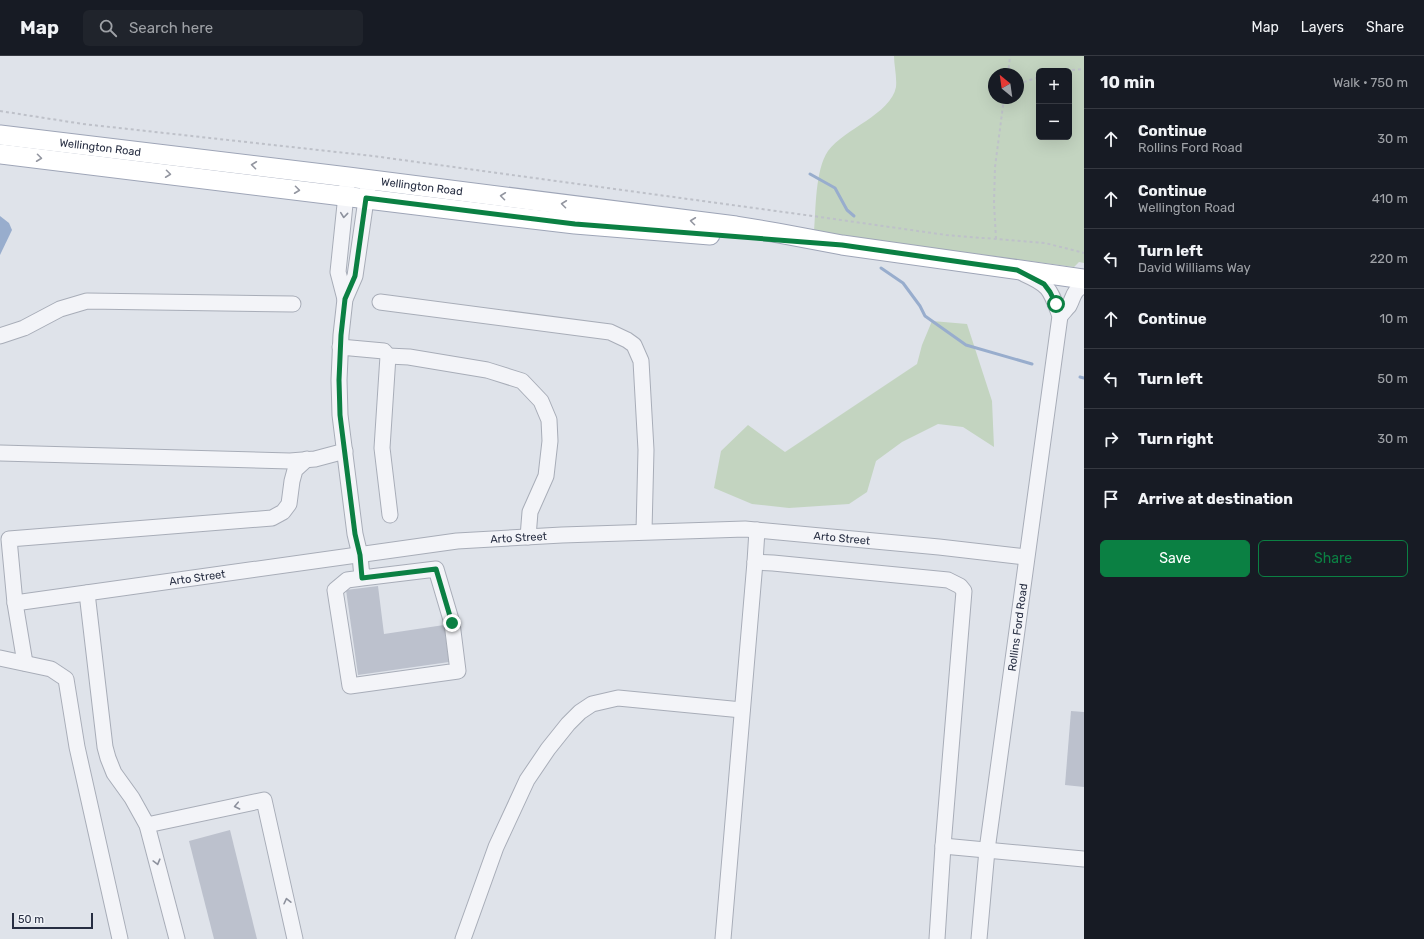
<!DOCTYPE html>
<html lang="en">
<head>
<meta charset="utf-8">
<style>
  body { margin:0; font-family:Rubik,sans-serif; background:#20242c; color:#f1f3f6 }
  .controls { position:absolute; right:12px; top:12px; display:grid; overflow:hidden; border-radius:6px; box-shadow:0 4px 16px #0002 }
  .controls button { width:36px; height:36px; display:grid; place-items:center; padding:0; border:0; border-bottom:1px solid #363941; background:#171b24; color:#f1f3f6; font:20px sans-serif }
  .compass { position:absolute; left:988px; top:12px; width:36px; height:36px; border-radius:50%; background:#171b24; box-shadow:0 4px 16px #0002; rotate:331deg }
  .scale { position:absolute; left:12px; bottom:10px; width:81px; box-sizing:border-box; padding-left:4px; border:2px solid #272e42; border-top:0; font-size:11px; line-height:14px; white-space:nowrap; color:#272e42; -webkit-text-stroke:3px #eff2f7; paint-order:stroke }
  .stop { position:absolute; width:12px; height:12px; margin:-9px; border:3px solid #0b8043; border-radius:50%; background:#fff }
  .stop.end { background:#0b8043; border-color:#fff; box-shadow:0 1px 4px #0008 }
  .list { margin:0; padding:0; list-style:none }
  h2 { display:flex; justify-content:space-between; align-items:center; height:52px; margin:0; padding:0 16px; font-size:17px }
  h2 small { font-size:13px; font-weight:400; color:#9ea1a6 }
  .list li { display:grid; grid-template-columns:26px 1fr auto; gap:12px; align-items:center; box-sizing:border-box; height:60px; padding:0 16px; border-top:1px solid #363941 }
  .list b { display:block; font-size:15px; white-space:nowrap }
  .list p { margin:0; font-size:13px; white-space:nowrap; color:#9ea1a6 }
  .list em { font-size:13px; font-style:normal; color:#9ea1a6 }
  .actions { display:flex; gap:8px; padding:12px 16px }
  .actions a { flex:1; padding:9px 0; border:1px solid #0b8043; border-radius:6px; text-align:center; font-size:14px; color:#0b8043 }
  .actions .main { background:#0b8043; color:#fff }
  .icon { flex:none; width:22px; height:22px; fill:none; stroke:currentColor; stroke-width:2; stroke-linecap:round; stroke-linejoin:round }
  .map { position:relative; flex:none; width:1084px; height:883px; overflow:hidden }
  header { display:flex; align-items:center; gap:24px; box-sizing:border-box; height:56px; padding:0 20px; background:#171b24; border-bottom:1px solid #363941 }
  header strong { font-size:19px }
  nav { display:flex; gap:22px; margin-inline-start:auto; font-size:14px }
  .search { width:280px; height:36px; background:#20242c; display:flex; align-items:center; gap:10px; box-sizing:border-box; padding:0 14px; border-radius:6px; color:#9ea1a6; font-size:15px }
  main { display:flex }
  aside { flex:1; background:#171b24 }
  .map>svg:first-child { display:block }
</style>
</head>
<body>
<header>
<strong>Map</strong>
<div class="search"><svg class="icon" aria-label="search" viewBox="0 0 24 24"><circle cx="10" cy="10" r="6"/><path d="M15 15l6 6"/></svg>Search here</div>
<nav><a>Map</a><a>Layers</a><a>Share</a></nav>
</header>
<main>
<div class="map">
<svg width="1084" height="883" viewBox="0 0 1084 883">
  <rect width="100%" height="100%" fill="#dfe3ea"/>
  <g fill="#c3d4c0" fill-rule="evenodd">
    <path d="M894,0H1084V207L1079,206L1074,211L814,176C816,153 815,114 828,95C844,73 891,58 896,31C897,21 894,9 894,0ZM1039,15H1069V81H1039ZM994,18H1018V42H994Z"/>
    <path d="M932,265L967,268L992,345L994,391L963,371L938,368L902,386L876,405L867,436L849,448L789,452L752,448L714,432L721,395L748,369L785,396L917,308L922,289Z"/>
  </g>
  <path fill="#98adcd" d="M0,160L9,167L12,174L0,199Z"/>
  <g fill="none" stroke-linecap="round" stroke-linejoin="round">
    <g stroke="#98adcd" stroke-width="3">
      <path d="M810,118L835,132L847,154L854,160"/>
      <path d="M881,212L903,227L920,250L925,260L966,289L1032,308"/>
      <path d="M1080,321L1084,322"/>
    </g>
  </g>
  <g fill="#bcc1cd">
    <path d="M378,530L384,578L444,569L449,606L358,619L346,534Z"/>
    <path d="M1071,655L1084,656V731L1065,729Z"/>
    <path d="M230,774L257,883H214L189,785Z"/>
  </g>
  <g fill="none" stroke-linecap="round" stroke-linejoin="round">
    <defs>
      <g id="minor">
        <path d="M345,243L338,216L347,129"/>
        <path d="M380,246L610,276L627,284L634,289L641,305L646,394L644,475"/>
        <path d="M1060,260C1063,257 1066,253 1069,250C1074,240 1073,235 1084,229"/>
        <path d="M0,280L24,272L60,253L87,245L293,248"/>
        <path d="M340,291L384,295L388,300L382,392L390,459"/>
        <path d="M388,300L409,301L487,314L522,325L541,345L549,364L550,385L546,420L530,456L528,481"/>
        <path d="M0,397L290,405L315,403L345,395"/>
        <path d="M755,506L773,507L948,524L960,530L964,535L943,790L937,883"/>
        <path d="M362,522L347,524L335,534L350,630L458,615L452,567L436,513L362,522L360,499L355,478L340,359L339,324L341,279L345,243L355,220L369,123"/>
        <path d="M87,537L105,691L108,702L114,717L132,742L147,769L177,883"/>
        <path id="s1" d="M15,547L457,485L562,479L745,473L939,491L1026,501"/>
        <path d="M0,602L51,613L66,623L77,691L120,883"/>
        <path d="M25,607L15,547L9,483L272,462L283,456L289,448L292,425L295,414L307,403"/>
        <path d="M147,769L264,744L295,883"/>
        <path d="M943,790L1084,803"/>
        <path d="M463,883L496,791L527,724L548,693L568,668L580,656L592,648L618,642L742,654"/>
        <path d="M723,883L755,506L757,474"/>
        <path id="s2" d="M979,883L987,794L1060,260C1050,234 1051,230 1024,218"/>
      </g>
      <g id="major">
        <path id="s3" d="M0,79L348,121L736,170L778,177L842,189L1084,223"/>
        <path d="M0,98L506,160L575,168L710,179"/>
      </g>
    </defs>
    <use href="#minor" stroke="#a8adb8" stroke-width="17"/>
    <use href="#major" stroke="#9ea5b7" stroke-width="21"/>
    <g stroke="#bec1c9" stroke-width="2" stroke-dasharray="3 3" stroke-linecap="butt">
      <path d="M1060,15L1084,13"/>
      <path d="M1008,18L1010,0"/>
      <path d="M1018,28L1039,21"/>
      <path d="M0,55L83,68L373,100L820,161L946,179L1045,187L1084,197"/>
      <path d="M996,183L994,147L995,111L1004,42"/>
    </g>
    <use href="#minor" stroke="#f3f4f8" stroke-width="15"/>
    <use href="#major" stroke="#fff" stroke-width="19"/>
  </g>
  <defs><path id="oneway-chevron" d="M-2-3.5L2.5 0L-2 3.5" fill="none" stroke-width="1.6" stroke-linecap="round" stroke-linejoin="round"/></defs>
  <g stroke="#9396a0">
    <use href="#oneway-chevron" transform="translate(39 102) rotate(7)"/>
    <use href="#oneway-chevron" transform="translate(254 109) rotate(-173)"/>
    <use href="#oneway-chevron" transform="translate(168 118) rotate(7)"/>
    <use href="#oneway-chevron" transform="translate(297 134) rotate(7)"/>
    <use href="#oneway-chevron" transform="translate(503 140) rotate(-173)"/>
    <use href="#oneway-chevron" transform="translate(564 148) rotate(-173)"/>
    <use href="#oneway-chevron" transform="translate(693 165) rotate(-173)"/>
  </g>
  <g stroke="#8d919d">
    <use href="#oneway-chevron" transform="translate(344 159) rotate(96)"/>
    <use href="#oneway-chevron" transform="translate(237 750) rotate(168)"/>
    <use href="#oneway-chevron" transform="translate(157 806) rotate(75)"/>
    <use href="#oneway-chevron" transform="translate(287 845) rotate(-103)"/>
  </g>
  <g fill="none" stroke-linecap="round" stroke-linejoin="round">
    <path stroke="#0b8043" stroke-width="5" d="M452,567L436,513L362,522L360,499L355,478L340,359L339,324L341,279L345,243L355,220L366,142L575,168L842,189L1017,214L1044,228L1050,236L1056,248"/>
  </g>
  <g text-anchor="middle" stroke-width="3" stroke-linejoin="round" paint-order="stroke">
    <g font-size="11" fill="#272e42" stroke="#eff2f7">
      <text dy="4" stroke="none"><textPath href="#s3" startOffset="101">Wellington Road</textPath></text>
      <text dy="4" stroke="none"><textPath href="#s3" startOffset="425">Wellington Road</textPath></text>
      <text dy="4" stroke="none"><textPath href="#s1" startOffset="508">Arto Street</textPath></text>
      <text dy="4" stroke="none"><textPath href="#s1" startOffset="832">Arto Street</textPath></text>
      <text dy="4" stroke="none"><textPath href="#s1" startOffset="184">Arto Street</textPath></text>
      <text dy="4" stroke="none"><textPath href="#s2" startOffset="314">Rollins Ford Road</textPath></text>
    </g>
  </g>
</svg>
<div class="controls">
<button>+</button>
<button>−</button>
</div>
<svg class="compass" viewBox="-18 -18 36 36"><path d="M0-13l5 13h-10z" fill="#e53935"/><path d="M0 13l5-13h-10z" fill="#9ea1a6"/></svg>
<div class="scale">50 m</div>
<div class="stop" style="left:1056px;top:248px"></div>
<div class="stop end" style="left:452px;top:567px"></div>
</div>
<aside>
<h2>10 min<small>Walk · 750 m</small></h2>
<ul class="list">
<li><svg class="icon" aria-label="ahead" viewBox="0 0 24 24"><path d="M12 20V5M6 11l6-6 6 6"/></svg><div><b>Continue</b><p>Rollins Ford Road</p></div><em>30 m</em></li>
<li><svg class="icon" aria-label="ahead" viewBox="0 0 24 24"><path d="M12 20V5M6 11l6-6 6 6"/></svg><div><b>Continue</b><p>Wellington Road</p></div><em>410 m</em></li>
<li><svg class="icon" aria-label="left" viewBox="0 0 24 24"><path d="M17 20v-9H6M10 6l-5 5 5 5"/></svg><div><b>Turn left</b><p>David Williams Way</p></div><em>220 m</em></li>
<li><svg class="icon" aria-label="ahead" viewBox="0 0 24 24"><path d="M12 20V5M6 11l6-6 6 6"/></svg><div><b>Continue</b></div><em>10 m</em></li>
<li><svg class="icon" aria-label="left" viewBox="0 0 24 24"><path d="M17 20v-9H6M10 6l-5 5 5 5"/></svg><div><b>Turn left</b></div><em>50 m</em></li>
<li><svg class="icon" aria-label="right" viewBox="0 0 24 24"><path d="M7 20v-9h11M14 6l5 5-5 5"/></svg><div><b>Turn right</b></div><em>30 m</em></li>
<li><svg class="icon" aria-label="arrive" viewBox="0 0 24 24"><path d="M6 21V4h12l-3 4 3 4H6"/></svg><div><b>Arrive at destination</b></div></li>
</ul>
<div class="actions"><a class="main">Save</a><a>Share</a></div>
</aside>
</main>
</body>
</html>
